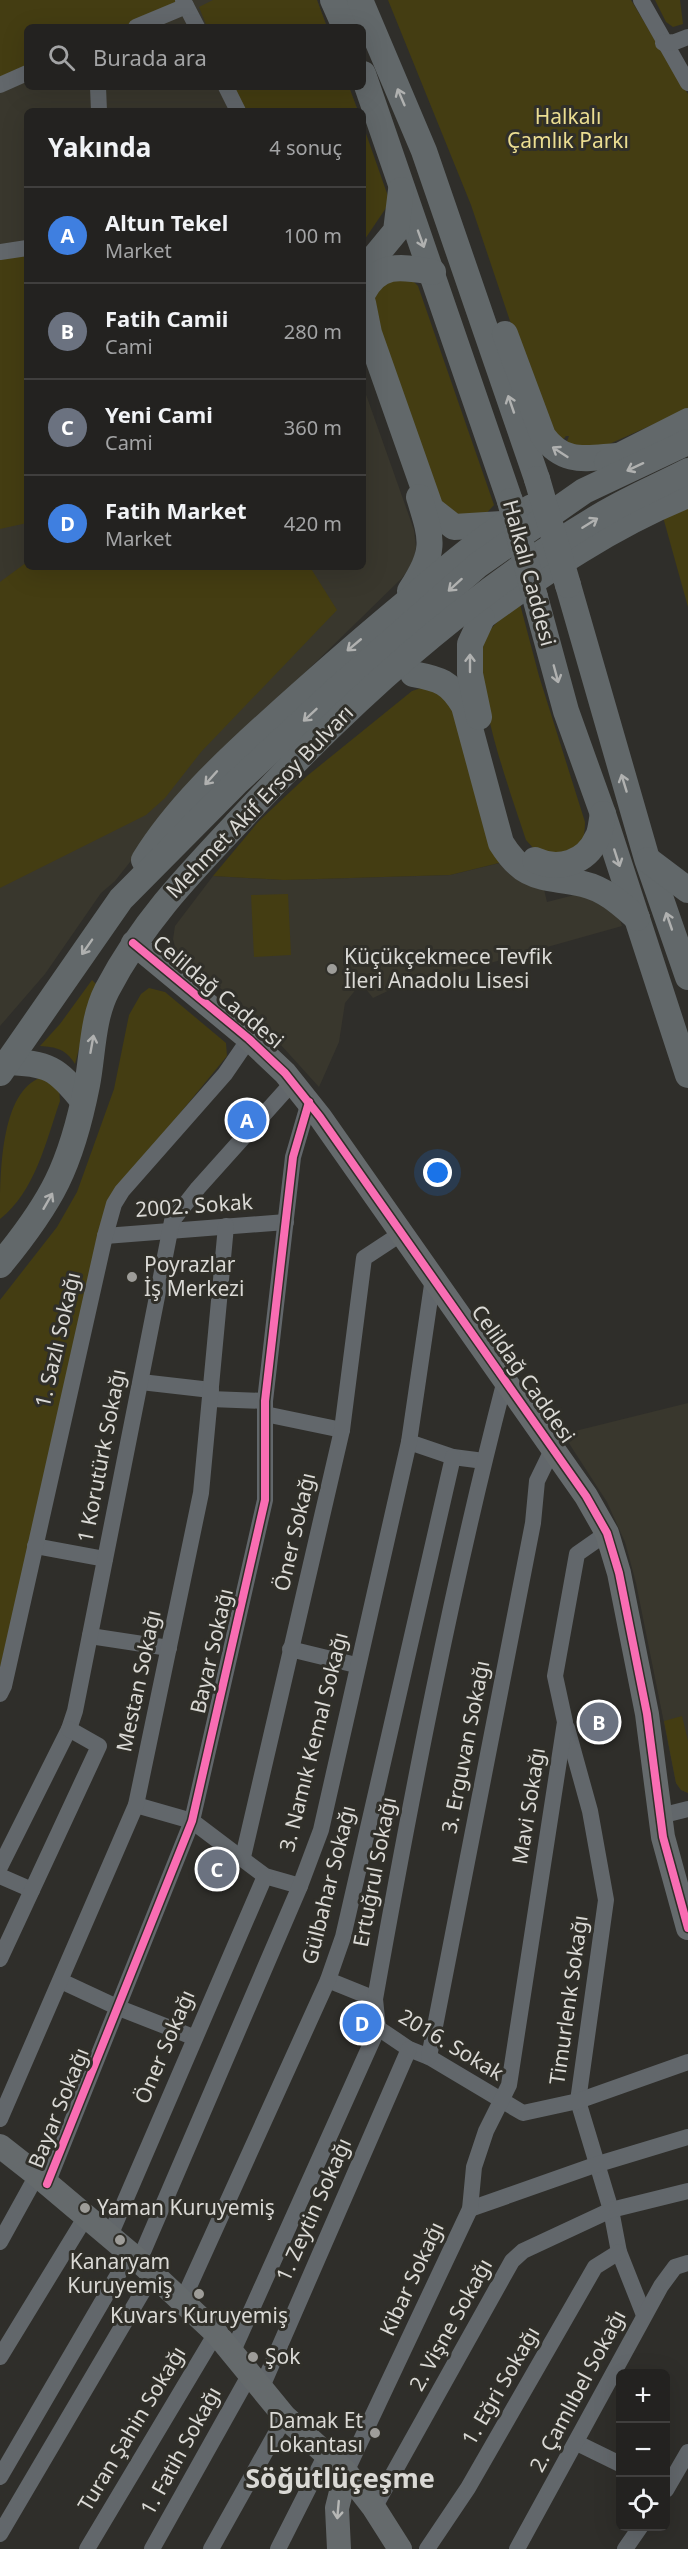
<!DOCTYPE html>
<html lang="tr">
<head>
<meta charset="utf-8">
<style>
  body { margin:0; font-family:"Noto Sans",sans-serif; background:#2f2f2d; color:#f1f3f6 }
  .controls { position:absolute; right:18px; bottom:18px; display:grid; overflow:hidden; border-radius:9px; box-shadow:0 6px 24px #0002 }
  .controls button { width:54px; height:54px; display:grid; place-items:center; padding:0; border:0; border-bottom:2px solid #403f3e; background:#232220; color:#f1f3f6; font:30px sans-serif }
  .you { position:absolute; left:438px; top:1173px; width:21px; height:21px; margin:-15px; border:4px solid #fff; border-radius:50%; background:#1a73e8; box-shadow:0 0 0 9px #1a73e833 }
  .badge { display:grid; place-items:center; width:39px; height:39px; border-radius:50%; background:#8bbbb9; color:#fff; font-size:20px; font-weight:700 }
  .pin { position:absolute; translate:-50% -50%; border:3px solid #fff; box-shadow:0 2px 6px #0006 }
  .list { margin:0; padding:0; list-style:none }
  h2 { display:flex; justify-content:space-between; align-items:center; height:78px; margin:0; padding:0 24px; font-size:26px }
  h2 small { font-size:20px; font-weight:400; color:#a3a4a5 }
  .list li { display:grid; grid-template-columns:39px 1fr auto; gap:18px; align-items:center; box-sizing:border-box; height:96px; padding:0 24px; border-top:2px solid #403f3e }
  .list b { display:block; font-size:22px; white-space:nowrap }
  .list p { margin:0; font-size:20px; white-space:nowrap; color:#a3a4a5 }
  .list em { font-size:20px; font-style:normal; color:#a3a4a5 }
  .icon { flex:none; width:33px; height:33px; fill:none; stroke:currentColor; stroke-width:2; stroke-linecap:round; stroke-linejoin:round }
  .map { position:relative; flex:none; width:688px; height:2549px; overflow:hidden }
  .search { position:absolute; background:#232220; box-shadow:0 6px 24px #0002; left:24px; top:24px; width:342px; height:66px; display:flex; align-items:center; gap:15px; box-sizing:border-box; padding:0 21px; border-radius:9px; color:#a3a4a5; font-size:22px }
  .panel { position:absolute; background:#232220; box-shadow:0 6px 24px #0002; left:24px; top:108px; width:342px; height:462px; border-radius:9px }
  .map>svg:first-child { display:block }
</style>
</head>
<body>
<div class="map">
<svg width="688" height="2549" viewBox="0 0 688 2549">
  <rect width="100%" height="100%" fill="#2f2e2a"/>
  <g fill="#39372d">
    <path d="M0,0H317L327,27H27V87H349L358,111H27V567H363V386L414,530L416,547L413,563L402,578L194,781L115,881L101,893L45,974L0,1026Z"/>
    <path d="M508,861L543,885L547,902L586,892L618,913L622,926L426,981L417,977L373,998L361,983L345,1003L339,1042L319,1087L251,1012L185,961L176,951L173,939L175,926L213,876L284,880L450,875Z"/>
    <path d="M688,1403V1793L681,1790L676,1783L636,1583L625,1542L607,1502L563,1434Z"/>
  </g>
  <g fill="#443d12">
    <path d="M0,0H183L137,27H27V73L0,85Z"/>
    <path d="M213,0H317L327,27H207L199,7Z"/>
    <path d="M388,0H631L688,94V409L598,449L566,444L569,436H566L562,441L542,416L471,205Z"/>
    <path d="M655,0H680L683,24L673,27L666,22Z"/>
    <path d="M232,87H349L358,111H243Z"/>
    <path d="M363,125L390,202L363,242Z"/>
    <path d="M27,253V523L0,529V257Z"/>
    <path d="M412,280L418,286L494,505L481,519L442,512L376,328L373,288L379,281Z"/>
    <path d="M688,507V607L663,517Z"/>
    <path d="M27,562V567H310L337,610L201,752L165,798L146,815L0,888V582Z"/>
    <path d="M520,604L539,676L585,822C585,847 577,847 557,857L535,850L526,840C512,796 466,675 487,635C494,622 509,613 520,604Z"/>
    <path d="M424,687L449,695L503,862L450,875L284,880L213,876L258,822L307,776L412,691Z"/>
    <path d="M288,894L291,955L254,957L251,895Z"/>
    <path d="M92,980L96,984L75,1064C66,1049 56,1047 40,1046L60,1024Z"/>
    <path d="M149,988L165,992L226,1043L227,1056L107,1202L0,1669V1300L57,1227L77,1192L114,1089L129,1015L141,994Z"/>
    <path d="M42,1077L59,1088L60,1101C46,1141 35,1192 0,1219C0,1174 0,1091 42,1077Z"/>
    <path d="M682,1716L688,1741V1793L681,1790L676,1783L664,1721Z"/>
  </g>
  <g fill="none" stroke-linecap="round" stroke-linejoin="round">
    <g stroke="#62676b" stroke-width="16">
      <path d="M183,0L197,27"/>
      <path d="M641,0L688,83"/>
      <path d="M136,27L186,6"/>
      <path d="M663,43L675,42L688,37"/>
      <path d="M0,85L27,73"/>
      <path d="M98,87L99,111"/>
      <path d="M226,87L238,111"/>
      <path d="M0,252L27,248"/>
      <path d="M105,1236L286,1222"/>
      <path d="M141,1382L211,1390"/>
      <path d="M210,1399L265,1401"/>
      <path d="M265,1414L342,1430"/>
      <path d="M409,1442L453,1457L484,1461"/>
      <path d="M35,1546L105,1559"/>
      <path d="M90,1636L169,1648"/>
      <path d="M290,1649L356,1665"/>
      <path d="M0,1694L4,1686L105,1236L114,1204L122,1191L225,1074L249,1039"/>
      <path d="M567,1728L590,1811L606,1900L578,2101L611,2210L619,2252L644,2315"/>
      <path d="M136,1805L192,1821L265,1876L300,1886"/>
      <path d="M660,1816L688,1809"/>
      <path d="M243,1857L342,1430L364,1258L402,1233"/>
      <path d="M0,1867L69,1729L75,1711L172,1221L198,1188L293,1082"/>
      <path d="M0,1876L32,1890"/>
      <path d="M0,1959L99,1746L69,1729"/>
      <path d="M328,1980L375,1999"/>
      <path d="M61,1981L119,2008L193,2037"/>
      <path d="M378,2028L409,2049L429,2057L523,2113L578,2101L688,2062"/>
      <path d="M429,2057L533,1523L537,1481L553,1448"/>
      <path d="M0,2119L136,1805L201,1493L226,1226"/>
      <path d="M47,2184L192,1821L265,1500V1401L293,1157L309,1102"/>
      <path d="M470,2209L595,2165L688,2137"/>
      <path d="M109,2238L265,1876"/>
      <path d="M0,2242L37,2175"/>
      <path d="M139,2261L300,1886L321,1830L409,1442L433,1278"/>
      <path d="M182,2302L328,1980L343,1937L453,1457"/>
      <path d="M233,2351L378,2028L375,1999C412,1792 452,1584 505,1380"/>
      <path d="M0,2357L85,2218"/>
      <path d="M261,2389L409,2049"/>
      <path d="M577,2443L620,2464"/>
      <path d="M346,2472L470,2209L474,2167L486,2131L509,2085L565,1722L555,1676L577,1554L607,1533"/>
      <path d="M0,2477L130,2254"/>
      <path d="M666,2490L688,2452"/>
      <path d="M374,2508L512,2261L523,2251L611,2210L688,2191"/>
      <path d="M0,2534L153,2274"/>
      <path d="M87,2549L216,2333"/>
      <path d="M152,2549L250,2374"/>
      <path d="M211,2549L285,2417"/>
      <path d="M278,2549L326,2454"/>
      <path d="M427,2549L468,2488L595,2267L619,2252"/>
      <path d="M517,2549L661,2286L675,2267L688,2263"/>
      <path d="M625,2549L641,2526"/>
    </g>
    <g stroke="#656a6c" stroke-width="24">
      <path d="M133,943L249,1039L285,1073L320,1117L586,1496L607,1533L619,1573L647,1714L663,1837L688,1928"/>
      <path d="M0,2146L37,2175L139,2261L216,2333L285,2417L346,2472L374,2508L400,2549"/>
      <path d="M339,2549L337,2508L346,2472"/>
    </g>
    <g stroke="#62686a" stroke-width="26">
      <path d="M333,0L345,27"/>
      <path d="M360,0L424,151L537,479"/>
      <path d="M363,74L510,501"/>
      <path d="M363,271L396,231L401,190"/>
      <path d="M363,293C379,261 403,267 433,272"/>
      <path d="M363,303L369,333L431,509L454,527L502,524"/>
      <path d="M505,334L543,436C564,465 586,458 617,456"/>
      <path d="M607,462L688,421"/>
      <path d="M568,585L647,859L688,977"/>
      <path d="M410,591C436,550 433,542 419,497"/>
      <path d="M535,597L566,711L603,814L688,1075"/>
      <path d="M481,618C546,571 613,525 688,495"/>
      <path d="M413,674C440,679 450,682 464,706L501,843C526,883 543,875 583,884C605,889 621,904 637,918"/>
      <path d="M479,717L470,674V644L482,618"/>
      <path d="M144,860C176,808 223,764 268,723C310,685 352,648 395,612C439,575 482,536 532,507"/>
      <path d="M535,860C558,871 586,863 597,838C601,832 601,822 603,814"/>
      <path d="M648,860L688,890"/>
      <path d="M6,1062C48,1063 57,1068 83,1101"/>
      <path d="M0,1073L121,899L236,783L336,690L478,565L584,491L688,442"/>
      <path d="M0,1265C52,1202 71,1166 87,1085C93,1054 92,1019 107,990C142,923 187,876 238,822C346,705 467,594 605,513C632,497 661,485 688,471"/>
    </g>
    <g stroke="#62686a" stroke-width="26">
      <path d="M537,479L568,585"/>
      <path d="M510,501L535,597"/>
    </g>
    <defs>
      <g id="cycleway">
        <path d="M133,943L249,1039L285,1073L320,1117L586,1496L607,1533L619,1573L647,1714L663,1837L688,1928"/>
        <path d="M47,2184L192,1821L265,1500V1401L293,1157L309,1102"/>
      </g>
    </defs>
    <use href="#cycleway" stroke="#302f29" stroke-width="11"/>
    <use href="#cycleway" stroke="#f96db3" stroke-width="8"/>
  </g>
  <defs><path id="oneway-shaft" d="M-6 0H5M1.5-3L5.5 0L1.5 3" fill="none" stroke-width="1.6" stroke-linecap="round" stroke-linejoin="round" transform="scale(1.5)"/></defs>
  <g stroke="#b0b1b0">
    <use href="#oneway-shaft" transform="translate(401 97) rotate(-113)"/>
    <use href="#oneway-shaft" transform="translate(421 239) rotate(70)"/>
    <use href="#oneway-shaft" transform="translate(511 404) rotate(-109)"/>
    <use href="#oneway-shaft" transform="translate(560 452) rotate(-147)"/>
    <use href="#oneway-shaft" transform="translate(635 467) rotate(155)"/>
    <use href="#oneway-shaft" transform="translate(590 523) rotate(-32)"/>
    <use href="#oneway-shaft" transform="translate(455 585) rotate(138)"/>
    <use href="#oneway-shaft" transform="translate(354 645) rotate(140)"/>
    <use href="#oneway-shaft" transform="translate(470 663) rotate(-90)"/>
    <use href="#oneway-shaft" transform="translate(556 674) rotate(75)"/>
    <use href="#oneway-shaft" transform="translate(310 715) rotate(137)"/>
    <use href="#oneway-shaft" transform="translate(211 778) rotate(132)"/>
    <use href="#oneway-shaft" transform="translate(624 783) rotate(-107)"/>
    <use href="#oneway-shaft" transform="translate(617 858) rotate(72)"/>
    <use href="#oneway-shaft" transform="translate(669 921) rotate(-109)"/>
    <use href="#oneway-shaft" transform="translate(87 947) rotate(125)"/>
    <use href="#oneway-shaft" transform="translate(92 1044) rotate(-80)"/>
    <use href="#oneway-shaft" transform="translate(48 1201) rotate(-60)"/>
  </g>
  <use stroke="#b7b8b6" href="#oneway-shaft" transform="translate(338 2510) rotate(95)"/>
  <g fill="#9e9d99" stroke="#302f29" stroke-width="2">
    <circle cx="332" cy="969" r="6"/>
    <circle cx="132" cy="1277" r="6"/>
    <circle cx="85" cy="2208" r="6"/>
    <circle cx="120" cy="2240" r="6"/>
    <circle cx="199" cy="2294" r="6"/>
    <circle cx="253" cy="2357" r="6"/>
    <circle cx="375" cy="2433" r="6"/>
  </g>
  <g text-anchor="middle" stroke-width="6" stroke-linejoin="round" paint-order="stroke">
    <g font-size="21" fill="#ebdd91" stroke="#302f29">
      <text x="568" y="124">Halkalı<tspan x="568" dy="24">Çamlık Parkı</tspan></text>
    </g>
    <g font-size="21" fill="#dad9d5" stroke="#302f29">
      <text transform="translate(529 573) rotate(75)" y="7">Halkalı Caddesi</text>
      <text transform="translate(260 802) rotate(-46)" y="7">Mehmet Akif Ersoy Bulvarı</text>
      <text transform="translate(218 992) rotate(40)" y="7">Celildağ Caddesi</text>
      <text transform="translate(194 1206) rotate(-4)" y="7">2002. Sokak</text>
      <text transform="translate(58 1340) rotate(-77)" y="7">1. Sazlı Sokağı</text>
      <text transform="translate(523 1374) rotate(55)" y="7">Celildağ Caddesi</text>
      <text transform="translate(102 1456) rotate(-79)" y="7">1 Korutürk Sokağı</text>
      <text transform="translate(295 1532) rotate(-77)" y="7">Öner Sokağı</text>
      <text transform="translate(212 1651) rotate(-77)" y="7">Bayar Sokağı</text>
      <text transform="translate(139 1681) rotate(-78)" y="7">Mestan Sokağı</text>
      <text transform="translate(314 1742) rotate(-76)" y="7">3. Namık Kemal Sokağı</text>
      <text transform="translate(466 1747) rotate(-79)" y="7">3. Erguvan Sokağı</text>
      <text transform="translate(529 1806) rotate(-81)" y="7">Mavi Sokağı</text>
      <text transform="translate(375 1872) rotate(-79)" y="7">Ertuğrul Sokağı</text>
      <text transform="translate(329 1885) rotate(-76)" y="7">Gülbahar Sokağı</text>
      <text transform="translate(569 2000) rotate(-82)" y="7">Timurlenk Sokağı</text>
      <text transform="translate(451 2045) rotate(31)" y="7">2016. Sokak</text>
      <text transform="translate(165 2047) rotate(-67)" y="7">Öner Sokağı</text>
      <text transform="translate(59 2108) rotate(-68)" y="7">Bayar Sokağı</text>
      <text transform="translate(314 2210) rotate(-66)" y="7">1. Zeytin Sokağı</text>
      <text transform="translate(412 2279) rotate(-65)" y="7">Kibar Sokağı</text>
      <text transform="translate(451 2325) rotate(-61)" y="7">2. Vişne Sokağı</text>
      <text transform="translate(501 2386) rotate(-60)" y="7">1. Eğri Sokağı</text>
      <text transform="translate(578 2391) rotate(-62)" y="7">2. Çamlıbel Sokağı</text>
      <text transform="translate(132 2429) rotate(-59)" y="7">Turan Şahin Sokağı</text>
      <text transform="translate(181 2451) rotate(-61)" y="7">1. Fatih Sokağı</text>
    </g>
    <g font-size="21" fill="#dad9d5" stroke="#302f29" text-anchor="start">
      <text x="344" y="964">Küçükçekmece Tevfik<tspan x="344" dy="24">İleri Anadolu Lisesi</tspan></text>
      <text x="144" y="1272">Poyrazlar<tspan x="144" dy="24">İş Merkezi</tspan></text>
      <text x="97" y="2215">Yaman Kuruyemiş</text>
      <text x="120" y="2269" text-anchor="middle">Kanaryam<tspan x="120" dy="24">Kuruyemiş</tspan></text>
      <text x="199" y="2323" text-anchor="middle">Kuvars Kuruyemiş</text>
      <text x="265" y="2364">Şok</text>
      <text x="363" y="2428" text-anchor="end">Damak Et<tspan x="363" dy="24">Lokantası</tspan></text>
    </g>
    <g font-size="27" font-weight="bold" fill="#dad9d5" stroke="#302f29">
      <text x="340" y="2488">Söğütlüçeşme</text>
    </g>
  </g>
</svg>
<div class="controls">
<button>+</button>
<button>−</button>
<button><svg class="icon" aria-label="locate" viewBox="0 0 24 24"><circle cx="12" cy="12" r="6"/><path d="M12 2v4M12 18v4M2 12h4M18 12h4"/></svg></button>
</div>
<div class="you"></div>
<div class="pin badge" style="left:247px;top:1120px;background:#3f7fe0">A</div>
<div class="pin badge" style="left:599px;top:1722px;background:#6b7280">B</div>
<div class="pin badge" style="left:217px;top:1869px;background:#6b7280">C</div>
<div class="pin badge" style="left:362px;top:2023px;background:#3f7fe0">D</div>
<div class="search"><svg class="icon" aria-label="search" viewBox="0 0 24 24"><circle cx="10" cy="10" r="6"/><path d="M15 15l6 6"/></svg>Burada ara</div>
<section class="panel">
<h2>Yakında<small>4 sonuç</small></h2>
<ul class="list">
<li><span class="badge" style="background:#3f7fe0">A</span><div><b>Altun Tekel</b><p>Market</p></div><em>100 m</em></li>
<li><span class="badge" style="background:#6b7280">B</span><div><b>Fatih Camii</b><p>Cami</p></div><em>280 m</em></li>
<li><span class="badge" style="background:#6b7280">C</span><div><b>Yeni Cami</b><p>Cami</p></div><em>360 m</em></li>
<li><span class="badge" style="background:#3f7fe0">D</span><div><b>Fatih Market</b><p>Market</p></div><em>420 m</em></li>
</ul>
</section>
</div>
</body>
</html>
